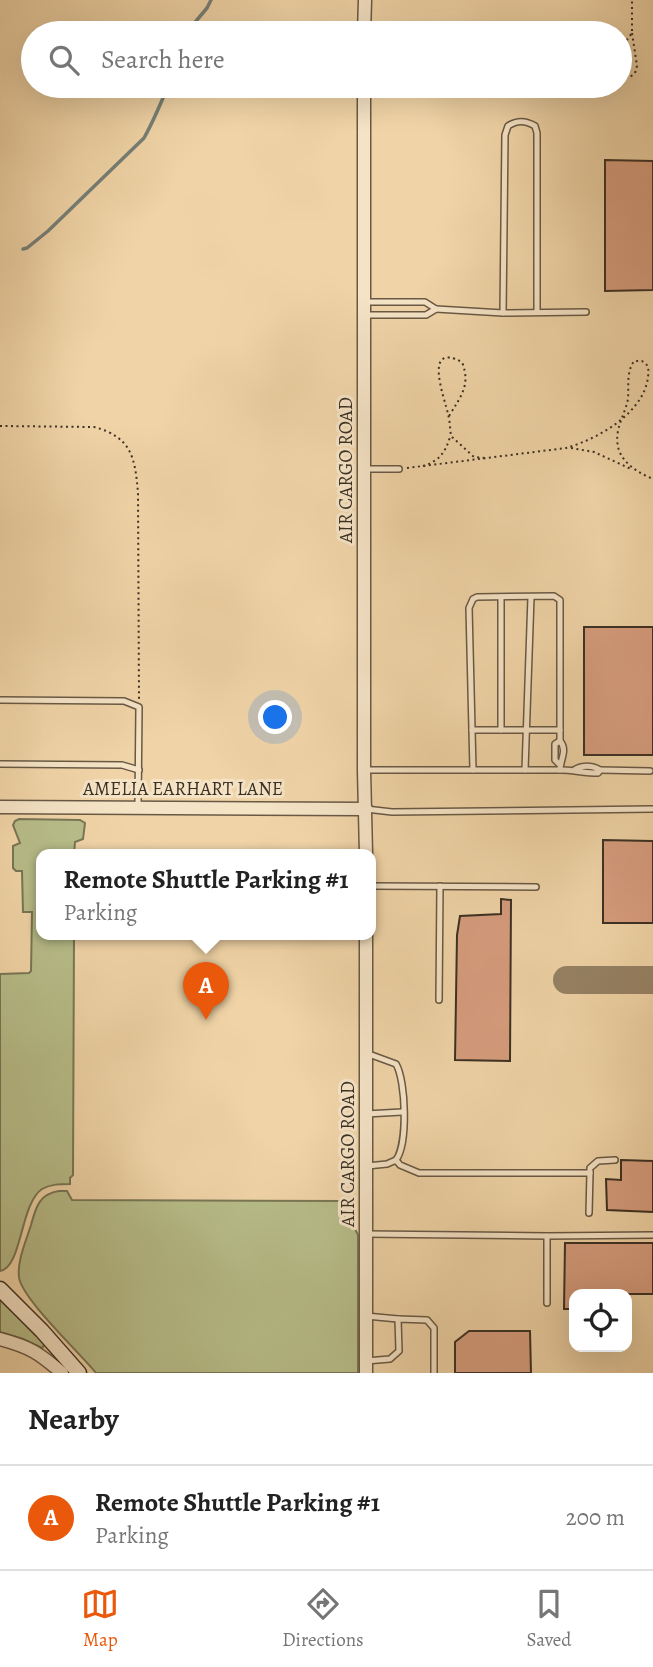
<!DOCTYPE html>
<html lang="en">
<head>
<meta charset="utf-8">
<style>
  body { margin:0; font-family:Alegreya,serif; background:#f2f2f2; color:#222 }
  .controls { position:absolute; right:21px; bottom:21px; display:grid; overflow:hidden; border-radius:14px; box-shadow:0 7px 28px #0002 }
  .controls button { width:63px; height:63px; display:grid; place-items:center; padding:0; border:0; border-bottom:2px solid #e0e0e0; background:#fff; color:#222; font:35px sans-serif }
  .you { position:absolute; left:276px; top:718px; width:24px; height:24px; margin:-18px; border:5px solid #fff; border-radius:50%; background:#1a73e8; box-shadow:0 0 0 10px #1a73e833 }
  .badge { display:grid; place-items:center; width:46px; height:46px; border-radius:50%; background:#ea580c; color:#fff; font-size:23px; font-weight:700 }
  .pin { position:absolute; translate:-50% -58px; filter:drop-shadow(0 2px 4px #0008) }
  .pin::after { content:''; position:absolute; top:37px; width:24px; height:21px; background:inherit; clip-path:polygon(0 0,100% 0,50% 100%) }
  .popup { position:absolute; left:36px; top:849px; width:340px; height:91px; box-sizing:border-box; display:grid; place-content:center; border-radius:14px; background:#fff; filter:drop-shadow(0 2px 5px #0005); font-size:23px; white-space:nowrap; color:#767676 }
  .popup b { font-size:26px; color:#222 }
  .popup::after { content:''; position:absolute; left:50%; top:100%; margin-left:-14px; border:14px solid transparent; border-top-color:#fff }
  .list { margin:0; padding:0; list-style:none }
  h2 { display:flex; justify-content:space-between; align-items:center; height:91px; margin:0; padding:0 28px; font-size:30px }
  h2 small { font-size:23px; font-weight:400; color:#767676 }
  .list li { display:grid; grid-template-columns:46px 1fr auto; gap:21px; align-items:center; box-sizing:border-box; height:105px; padding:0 28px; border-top:2px solid #e0e0e0 }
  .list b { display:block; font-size:26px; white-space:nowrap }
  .list p { margin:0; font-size:23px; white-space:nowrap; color:#767676 }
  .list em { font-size:23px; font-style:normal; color:#767676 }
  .icon { flex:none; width:38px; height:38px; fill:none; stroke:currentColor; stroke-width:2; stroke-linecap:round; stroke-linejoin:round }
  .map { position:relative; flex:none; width:653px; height:1373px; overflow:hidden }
  .search { position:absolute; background:#fff; box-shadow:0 7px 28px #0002; left:21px; right:21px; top:21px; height:77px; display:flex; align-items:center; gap:18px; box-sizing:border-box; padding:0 24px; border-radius:38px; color:#767676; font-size:26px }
  .sheet { height:196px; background:#fff }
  nav { display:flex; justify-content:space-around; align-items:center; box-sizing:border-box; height:98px; border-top:2px solid #e0e0e0; background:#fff; font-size:19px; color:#767676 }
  nav a { display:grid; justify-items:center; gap:4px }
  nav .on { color:#ea580c }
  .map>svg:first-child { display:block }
</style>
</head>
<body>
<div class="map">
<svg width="653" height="1373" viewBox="0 0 653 1373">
  <rect width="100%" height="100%" fill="#f0d4a7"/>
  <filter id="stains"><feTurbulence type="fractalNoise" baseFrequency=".00286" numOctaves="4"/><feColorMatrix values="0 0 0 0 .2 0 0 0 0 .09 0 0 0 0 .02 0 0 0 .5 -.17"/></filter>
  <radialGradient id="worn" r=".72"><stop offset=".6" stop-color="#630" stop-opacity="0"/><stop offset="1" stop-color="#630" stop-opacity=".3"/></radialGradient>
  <g fill="#b7bd89" stroke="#797656" stroke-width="2">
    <path d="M19,819L80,820L85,823L83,839L75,842L74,854H41V934H74L73,1175L70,1178V1184C60,1184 51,1184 42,1189C20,1204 22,1268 0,1271V974L29,973L31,971L32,912H23L22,871H16L13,868V846L20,843L13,825L15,821Z"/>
    <path d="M59,1191H67L72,1200L344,1201L345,1221L352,1223L358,1235V1373H96C80,1353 21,1298 19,1277C17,1261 26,1241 31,1225C36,1207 39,1194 59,1191Z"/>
    <path d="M0,1298L45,1344L42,1348L23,1339L0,1332Z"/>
  </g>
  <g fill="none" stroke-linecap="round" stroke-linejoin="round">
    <g stroke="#768078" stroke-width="3.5">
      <path d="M186,33L207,8L211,0"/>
      <path d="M23,249L27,248L48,231L144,138C153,122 161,103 168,86"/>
    </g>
    <path stroke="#968265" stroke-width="28" d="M567,980H653"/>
  </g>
  <g fill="#d79d7e" stroke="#3b3023" stroke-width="2">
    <path d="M605,160L653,161V290L605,291Z"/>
    <rect x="584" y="627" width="69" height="128"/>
    <path d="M603,840L653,841V923H603Z"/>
    <path d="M501,899L511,900L510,1061L455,1060L457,935L460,916L501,914Z"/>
    <path d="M621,1160L653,1161V1212L607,1210L606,1179L621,1180Z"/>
    <path d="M565,1243H653V1294H574V1309H564Z"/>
    <path d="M469,1331H530L531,1373H455V1342Z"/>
  </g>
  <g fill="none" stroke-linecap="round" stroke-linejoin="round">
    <defs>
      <g id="service">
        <path d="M436,309L503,313L586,312"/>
        <path d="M503,313L505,135L508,126C517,120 525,120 535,126L537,133V312"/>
        <path d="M364,315H426L436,309L425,302H365"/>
        <path d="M364,469H399"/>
        <path d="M501,597V730"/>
        <path d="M0,700L124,701L139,707L138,807"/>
        <path d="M472,730H560"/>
        <path d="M0,764L122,765L139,770"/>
        <path d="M560,765L555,760V744L560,741C568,750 560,760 560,770"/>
        <path d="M364,770H560C573,770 584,773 598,773L600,770C592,765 582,765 574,770"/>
        <path d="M473,770L469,608L473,599L477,597L554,596L560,600V741"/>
        <path d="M525,770L531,597"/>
        <path d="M600,770L650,771"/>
        <path d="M366,809L392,812L653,809"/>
        <path d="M370,886L536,887"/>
        <path d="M439,1000L440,886"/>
        <path d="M366,1053L396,1064C406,1081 408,1144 396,1160"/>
        <path d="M366,1114L402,1112"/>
        <path d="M367,1166L387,1164L396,1160L400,1165L419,1173H590V1168L598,1161L615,1160"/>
        <path d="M589,1213L590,1173"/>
        <path d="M366,1234L547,1236V1303"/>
        <path d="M547,1236L653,1235"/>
        <path d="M366,1316L398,1319"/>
        <path d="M366,1361L390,1359L399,1351L398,1319L427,1320L434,1328V1373"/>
      </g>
      <g id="tertiary">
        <path d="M364,33L365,0"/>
        <path d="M364,86V770L366,854"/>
        <path d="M0,807L366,809"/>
        <path d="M0,1339C30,1347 39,1353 62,1373"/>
        <path d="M366,1373V934"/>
      </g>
      <path id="secondary" d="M0,1289L42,1331L79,1373"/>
    </defs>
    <use href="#service" stroke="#685944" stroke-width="8"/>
    <use href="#tertiary" stroke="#685944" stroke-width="15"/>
    <use href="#secondary" stroke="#3b3023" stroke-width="17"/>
    <g stroke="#3b3023" stroke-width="2" stroke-dasharray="2 3.5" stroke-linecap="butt">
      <path d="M620,49L632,33V0"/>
      <path d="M620,76L630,77L635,73L637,66L632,33"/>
      <path d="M449,416C461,396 471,385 462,362C422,341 445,399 448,414C450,421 450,429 451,436L474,457L486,458"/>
      <path d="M0,426L94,427C132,437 135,458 138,493L139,699"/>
      <path d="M571,448L594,452L631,469"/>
      <path d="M423,466C439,461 445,453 450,437"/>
      <path d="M407,468L566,448C601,438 653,408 648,366L642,361H634C626,373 629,386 628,399C626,410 620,420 618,431C613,457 632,470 653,479"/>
    </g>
    <use href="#service" stroke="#f5e3c6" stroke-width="5"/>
    <use href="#tertiary" stroke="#f5e3c6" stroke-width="12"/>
    <use href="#secondary" stroke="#f5e3c6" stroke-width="14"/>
  </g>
  <g text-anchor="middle" stroke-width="6" stroke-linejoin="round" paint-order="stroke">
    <g font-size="19" fill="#3b3023" stroke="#f5e3c6">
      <text transform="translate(345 470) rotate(-90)" y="7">AIR CARGO ROAD</text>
      <text x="183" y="795">AMELIA EARHART LANE</text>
      <text transform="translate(347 1154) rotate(-90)" y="7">AIR CARGO ROAD</text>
    </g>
  </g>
  <rect width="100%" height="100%" filter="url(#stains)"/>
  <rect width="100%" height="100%" fill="url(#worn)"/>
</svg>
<div class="controls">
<button><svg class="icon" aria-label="locate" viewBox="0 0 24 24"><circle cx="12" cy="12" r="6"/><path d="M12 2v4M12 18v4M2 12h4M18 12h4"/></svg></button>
</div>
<div class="you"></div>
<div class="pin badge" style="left:206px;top:1020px">A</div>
<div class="popup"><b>Remote Shuttle Parking #1</b>Parking</div>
<div class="search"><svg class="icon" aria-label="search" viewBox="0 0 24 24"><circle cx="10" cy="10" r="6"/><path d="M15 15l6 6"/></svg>Search here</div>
</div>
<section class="sheet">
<h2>Nearby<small></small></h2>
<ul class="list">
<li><span class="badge">A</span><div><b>Remote Shuttle Parking #1</b><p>Parking</p></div><em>200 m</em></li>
</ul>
</section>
<nav>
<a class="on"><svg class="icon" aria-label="map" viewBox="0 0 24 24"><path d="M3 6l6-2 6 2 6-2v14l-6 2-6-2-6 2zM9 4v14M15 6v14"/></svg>Map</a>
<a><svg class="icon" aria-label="directions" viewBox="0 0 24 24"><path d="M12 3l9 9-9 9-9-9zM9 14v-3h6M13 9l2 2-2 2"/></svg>Directions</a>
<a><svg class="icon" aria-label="saved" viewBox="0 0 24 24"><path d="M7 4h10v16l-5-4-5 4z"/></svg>Saved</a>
</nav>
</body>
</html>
